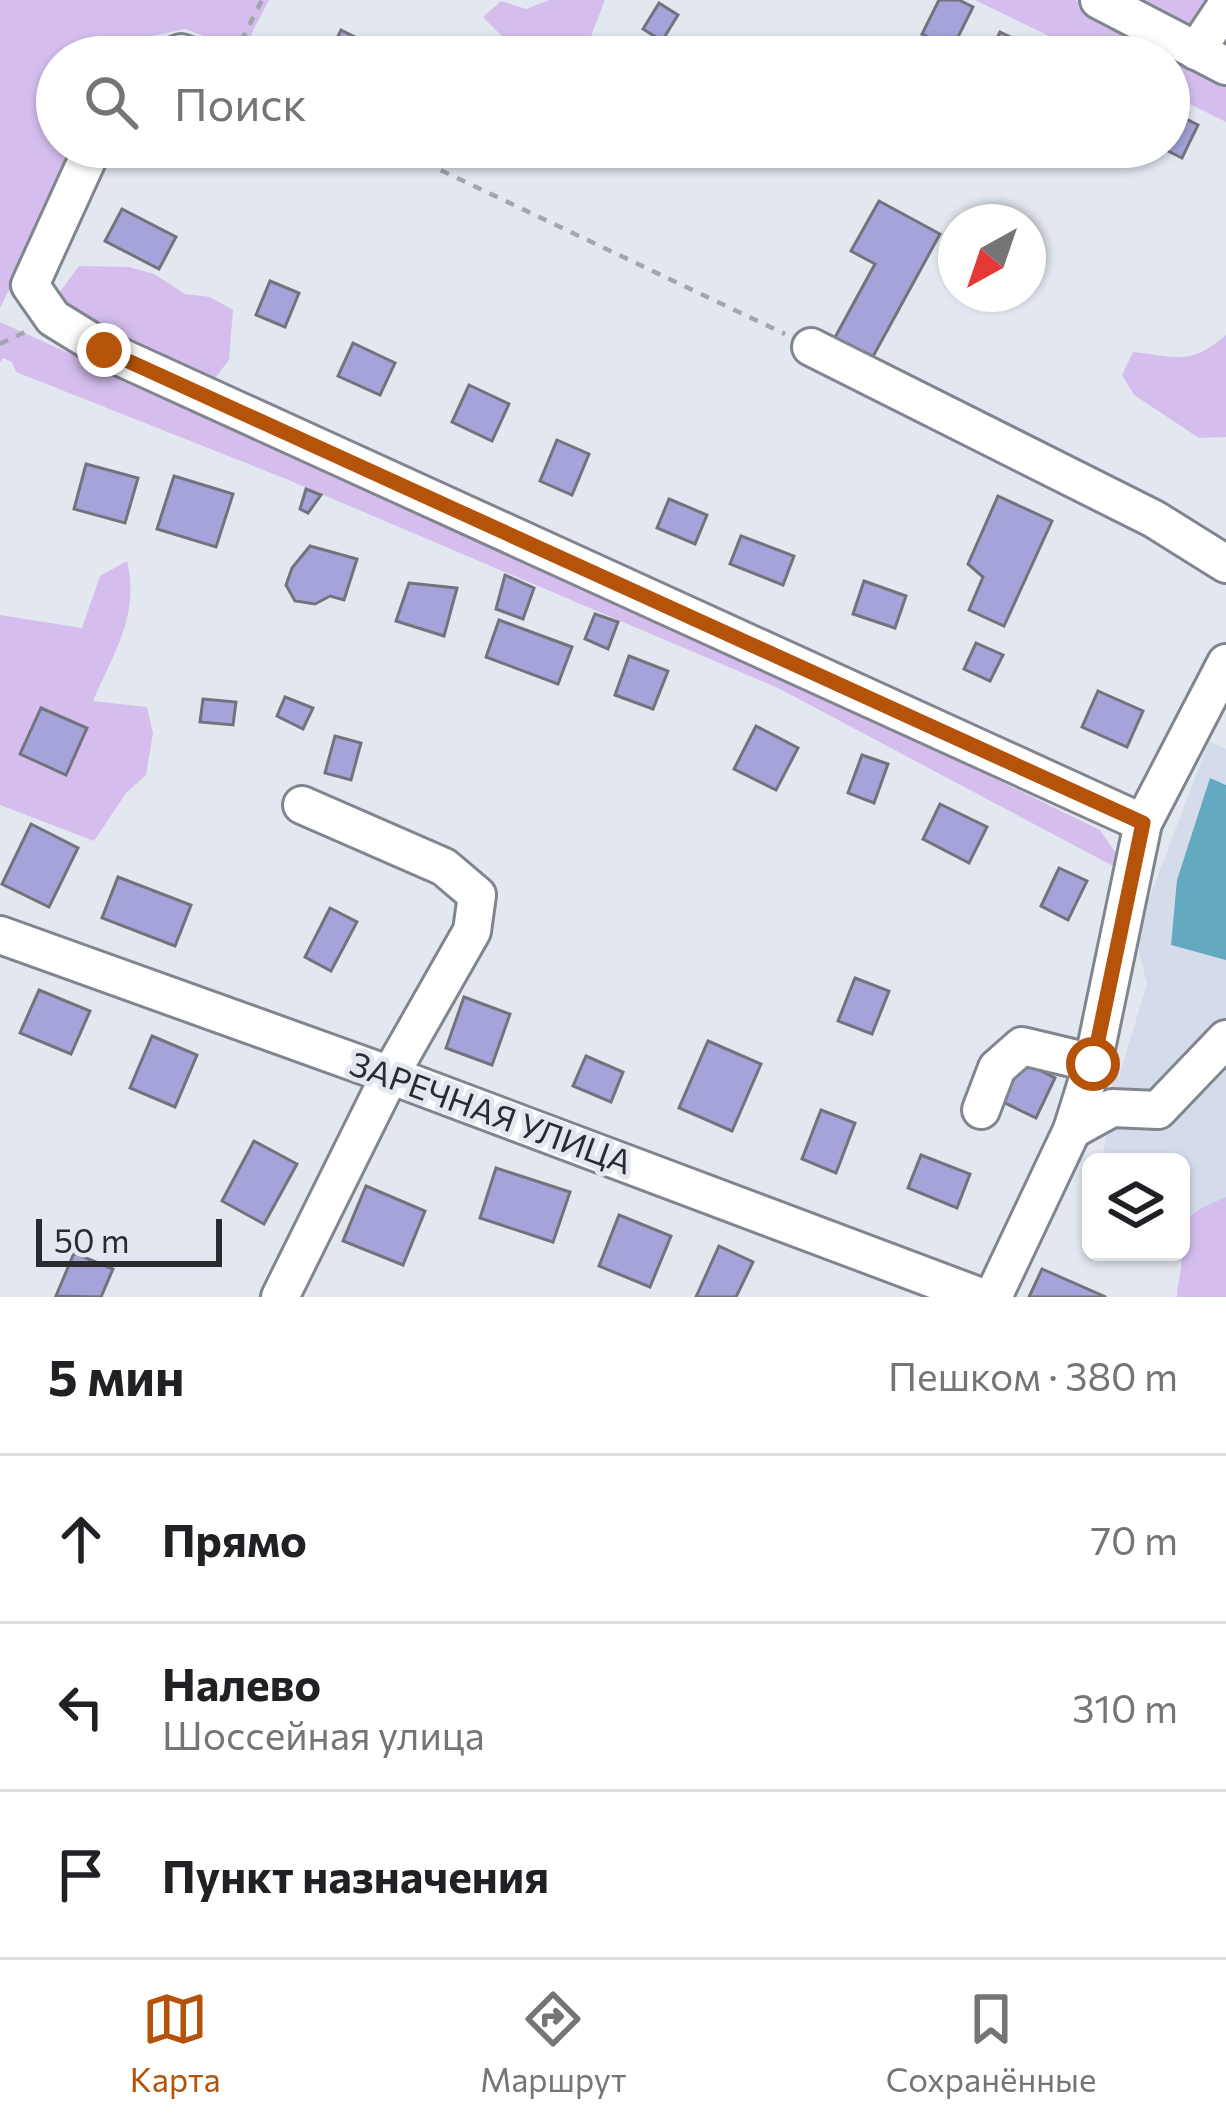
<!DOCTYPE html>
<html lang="ru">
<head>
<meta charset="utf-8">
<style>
  body { margin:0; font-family:Commissioner,sans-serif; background:#f6f6f6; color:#202124 }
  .controls { position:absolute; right:36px; bottom:36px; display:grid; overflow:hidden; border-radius:18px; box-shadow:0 3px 9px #0004 }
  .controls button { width:108px; height:108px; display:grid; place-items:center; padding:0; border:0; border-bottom:3px solid #e0e0e0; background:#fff; color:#202124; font:60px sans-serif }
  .compass { position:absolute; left:938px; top:204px; width:108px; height:108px; border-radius:50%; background:#fff; box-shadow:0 3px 9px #0004; rotate:220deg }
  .scale { position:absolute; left:36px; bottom:30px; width:186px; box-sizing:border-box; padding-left:12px; border:6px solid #292b2e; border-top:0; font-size:33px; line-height:42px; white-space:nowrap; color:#292b2e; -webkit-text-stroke:9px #e3e8f0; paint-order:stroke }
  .stop { position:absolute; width:36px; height:36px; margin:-27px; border:9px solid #b45309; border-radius:50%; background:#fff }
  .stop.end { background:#b45309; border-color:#fff; box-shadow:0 3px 12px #0008 }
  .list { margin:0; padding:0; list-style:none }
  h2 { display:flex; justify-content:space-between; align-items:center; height:156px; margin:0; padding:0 48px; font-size:51px }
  h2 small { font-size:39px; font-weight:400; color:#757577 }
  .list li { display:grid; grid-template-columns:78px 1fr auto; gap:36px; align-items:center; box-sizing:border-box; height:168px; padding:0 48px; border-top:3px solid #e0e0e0 }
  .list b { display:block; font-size:45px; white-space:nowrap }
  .list p { margin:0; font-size:39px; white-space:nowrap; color:#757577 }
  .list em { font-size:39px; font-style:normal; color:#757577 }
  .icon { flex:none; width:66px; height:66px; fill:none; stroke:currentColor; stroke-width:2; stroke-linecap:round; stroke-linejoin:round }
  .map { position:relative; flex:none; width:1226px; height:1297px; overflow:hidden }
  .search { position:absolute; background:#fff; box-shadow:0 3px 9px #0004; left:36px; right:36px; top:36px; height:132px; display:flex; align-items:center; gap:30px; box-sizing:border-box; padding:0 42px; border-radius:66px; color:#757577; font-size:45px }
  .sheet { height:660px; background:#fff }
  nav { display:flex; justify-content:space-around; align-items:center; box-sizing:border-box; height:168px; border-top:3px solid #e0e0e0; background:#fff; font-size:33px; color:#757577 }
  nav a { display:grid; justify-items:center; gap:6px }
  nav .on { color:#b45309 }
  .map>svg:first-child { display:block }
</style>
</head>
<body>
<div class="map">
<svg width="1226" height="1297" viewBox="0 0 1226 1297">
  <rect width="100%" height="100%" fill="#e3e8f0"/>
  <path fill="#d4dceb" d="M1209,741L1226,749V1288L1165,1252H1181V1162H1101L1116,1089L1111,1087L1114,1076H1119L1147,984L1135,936Z"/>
  <g fill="#d5beee">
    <path d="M0,0H269L243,50L185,29L133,40L124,57H57V147H80L0,308Z"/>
    <path d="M549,0H605L583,57C524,57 525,60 483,17L501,1L526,9Z"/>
    <path d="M975,0H1075L1226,77V122L1169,94V57H1092Z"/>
    <path d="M1130,0H1226V50L1212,44L1218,35L1193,22L1187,29Z"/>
    <path d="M79,266L129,267L154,274L185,294L210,297L233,310L229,360L211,383L76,320L59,293Z"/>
    <path d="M0,322L787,677L1100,830L1116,853L1113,866L778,688L286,479L16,372L12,362L3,358L0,363Z"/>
    <path d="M1226,335V437L1199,438L1134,395L1122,375L1133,352C1177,357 1190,366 1226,335Z"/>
    <path d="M127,561C140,615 114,652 93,701L147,707L153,733L146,775L126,793L94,841L0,805V615L82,628L100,576Z"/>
    <path d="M1226,1197V1297H1177C1177,1283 1182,1270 1182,1256C1184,1214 1188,1214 1226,1197Z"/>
  </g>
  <path fill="#63aac0" d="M1210,778L1226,785V960L1171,945L1177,880Z"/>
  <g fill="#a4a3da" stroke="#73737c" stroke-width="3">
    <path d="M939,0H959L973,7L952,49L922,34Z"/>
    <path d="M659,3L678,15L662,41L643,29Z"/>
    <path d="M341,30L389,54L387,57H328Z"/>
    <path d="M1000,32L1048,55L1047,57H988Z"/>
    <path d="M1170,111L1198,125L1182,158L1160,147H1169Z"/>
    <path d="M879,201L940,234L870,362L833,341L875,264L851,251Z"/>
    <path d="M122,209L176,237L159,269L105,241Z"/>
    <path d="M270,281L299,293L285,327L256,315Z"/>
    <path d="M353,343L395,363L380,395L338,376Z"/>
    <path d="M469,385L509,404L492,441L452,422Z"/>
    <path d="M557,440L589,454L572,495L540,481Z"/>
    <path d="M86,464L138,478L125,523L74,509Z"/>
    <path d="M174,476L233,494L216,547L157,529Z"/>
    <path d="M306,489L321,495L308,513L300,509Z"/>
    <path d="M998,496L1052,521L1004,626L969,610L983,577L968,564Z"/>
    <path d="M669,499L707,515L695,544L657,528Z"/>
    <path d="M741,536L794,556L783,585L730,564Z"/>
    <path d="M310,546L357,559L344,600L330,596L315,604L295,601L286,585L292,568Z"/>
    <path d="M505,575L534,588L523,619L496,609Z"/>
    <path d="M864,581L906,596L895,628L853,614Z"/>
    <path d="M409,583L457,588L444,636L396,621Z"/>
    <path d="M595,614L618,622L608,649L585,639Z"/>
    <path d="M499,620L572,647L558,684L486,657Z"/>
    <path d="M976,643L1003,655L990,681L964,669Z"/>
    <path d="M629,656L668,671L653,709L615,695Z"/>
    <path d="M1098,691L1143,711L1127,747L1082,727Z"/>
    <path d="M285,697L313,708L303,729L277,716Z"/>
    <path d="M203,699L236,702L233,725L200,722Z"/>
    <path d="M41,708L87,728L66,775L20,754Z"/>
    <path d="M756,726L798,748L776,790L734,769Z"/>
    <path d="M335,736L361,743L351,780L325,773Z"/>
    <path d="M862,755L888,764L874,803L848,793Z"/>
    <path d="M940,804L987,827L969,863L923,839Z"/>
    <path d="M31,824L78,848L49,907L2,884Z"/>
    <path d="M1059,868L1087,881L1068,920L1041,906Z"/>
    <path d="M118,877L191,905L175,946L102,918Z"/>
    <path d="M330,908L357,922L331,971L305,957Z"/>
    <path d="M855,978L889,991L872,1034L838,1021Z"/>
    <path d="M39,990L90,1011L71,1054L20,1033Z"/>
    <path d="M464,997L510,1014L492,1065L446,1048Z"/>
    <path d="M152,1036L197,1055L175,1107L130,1088Z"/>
    <path d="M708,1041L761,1064L732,1131L679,1108Z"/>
    <path d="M586,1056L623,1072L611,1102L573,1086Z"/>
    <path d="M1022,1061L1055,1078L1036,1118L1003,1102Z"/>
    <path d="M821,1110L855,1123L836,1173L802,1159Z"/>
    <path d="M254,1141L297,1164L264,1224L222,1201Z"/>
    <path d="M921,1155L970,1174L957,1208L908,1188Z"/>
    <path d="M496,1168L570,1192L553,1242L480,1218Z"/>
    <path d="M366,1186L425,1211L403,1265L343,1241Z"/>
    <path d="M619,1215L671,1236L650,1287L599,1266Z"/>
    <path d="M719,1246L753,1262L736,1297H696Z"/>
    <path d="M74,1253L113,1269L101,1297L56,1296Z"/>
    <path d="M1042,1269L1106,1297H1029Z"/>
  </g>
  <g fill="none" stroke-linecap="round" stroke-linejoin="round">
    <defs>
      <g id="minor">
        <path d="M1099,0L1226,66"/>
        <path d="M1196,51L1226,6"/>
        <path d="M172,57L181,53L191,57"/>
        <path d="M93,147L30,285L53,318L105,350L1143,823"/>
        <path d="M811,347L1154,519L1226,564"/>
        <path d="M0,935L390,1075L981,1297"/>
        <path d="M981,1110L997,1068L1022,1046L1093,1063"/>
        <path d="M1072,1130L1112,1108L1158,1110L1226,1039"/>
        <path d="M280,1297L390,1075L472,931L477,895L444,867L302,805"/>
        <path d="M993,1297L1072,1130L1093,1063L1143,823L1226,663"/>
      </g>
    </defs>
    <use href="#minor" stroke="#81858d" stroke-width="42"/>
    <g stroke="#a2a6ad" stroke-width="4.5" stroke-dasharray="9 9" stroke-linecap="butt">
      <path d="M233,57L262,0"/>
      <path d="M392,147L785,334"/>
      <path d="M0,344L27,331"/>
    </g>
    <use href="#minor" stroke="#fff" stroke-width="36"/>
  </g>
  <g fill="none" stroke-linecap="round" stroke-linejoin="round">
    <path stroke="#b45309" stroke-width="15" d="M104,350L1143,823L1093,1064"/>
  </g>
  <g text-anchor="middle" stroke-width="10" stroke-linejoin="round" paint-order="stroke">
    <g font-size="33" fill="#292b2e" stroke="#e3e8f0">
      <text transform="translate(491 1113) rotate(20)" y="12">ЗАРЕЧНАЯ УЛИЦА</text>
    </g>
  </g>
</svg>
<div class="controls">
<button><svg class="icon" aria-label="layers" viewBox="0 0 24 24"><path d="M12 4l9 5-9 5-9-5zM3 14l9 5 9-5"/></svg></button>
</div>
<svg class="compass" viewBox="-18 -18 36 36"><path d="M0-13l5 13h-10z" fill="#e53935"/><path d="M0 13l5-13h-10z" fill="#757577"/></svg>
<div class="scale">50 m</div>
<div class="stop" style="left:1093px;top:1064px"></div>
<div class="stop end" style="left:104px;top:350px"></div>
<div class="search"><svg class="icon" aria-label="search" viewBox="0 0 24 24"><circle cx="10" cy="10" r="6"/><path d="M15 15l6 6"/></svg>Поиск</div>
</div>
<section class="sheet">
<h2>5 мин<small>Пешком · 380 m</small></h2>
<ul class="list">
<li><svg class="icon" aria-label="ahead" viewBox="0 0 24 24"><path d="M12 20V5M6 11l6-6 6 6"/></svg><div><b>Прямо</b></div><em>70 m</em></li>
<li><svg class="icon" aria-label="left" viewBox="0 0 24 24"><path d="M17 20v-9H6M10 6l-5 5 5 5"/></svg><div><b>Налево</b><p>Шоссейная улица</p></div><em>310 m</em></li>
<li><svg class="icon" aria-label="arrive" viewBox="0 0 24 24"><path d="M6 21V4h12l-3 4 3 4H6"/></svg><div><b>Пункт назначения</b></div></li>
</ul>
</section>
<nav>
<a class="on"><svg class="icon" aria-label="map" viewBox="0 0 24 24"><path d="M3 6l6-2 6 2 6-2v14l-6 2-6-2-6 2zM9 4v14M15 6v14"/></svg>Карта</a>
<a><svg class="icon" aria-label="directions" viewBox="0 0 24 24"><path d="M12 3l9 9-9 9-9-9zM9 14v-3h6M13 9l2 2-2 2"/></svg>Маршрут</a>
<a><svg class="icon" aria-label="saved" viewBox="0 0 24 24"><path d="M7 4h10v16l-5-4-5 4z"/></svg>Сохранённые</a>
</nav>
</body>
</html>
